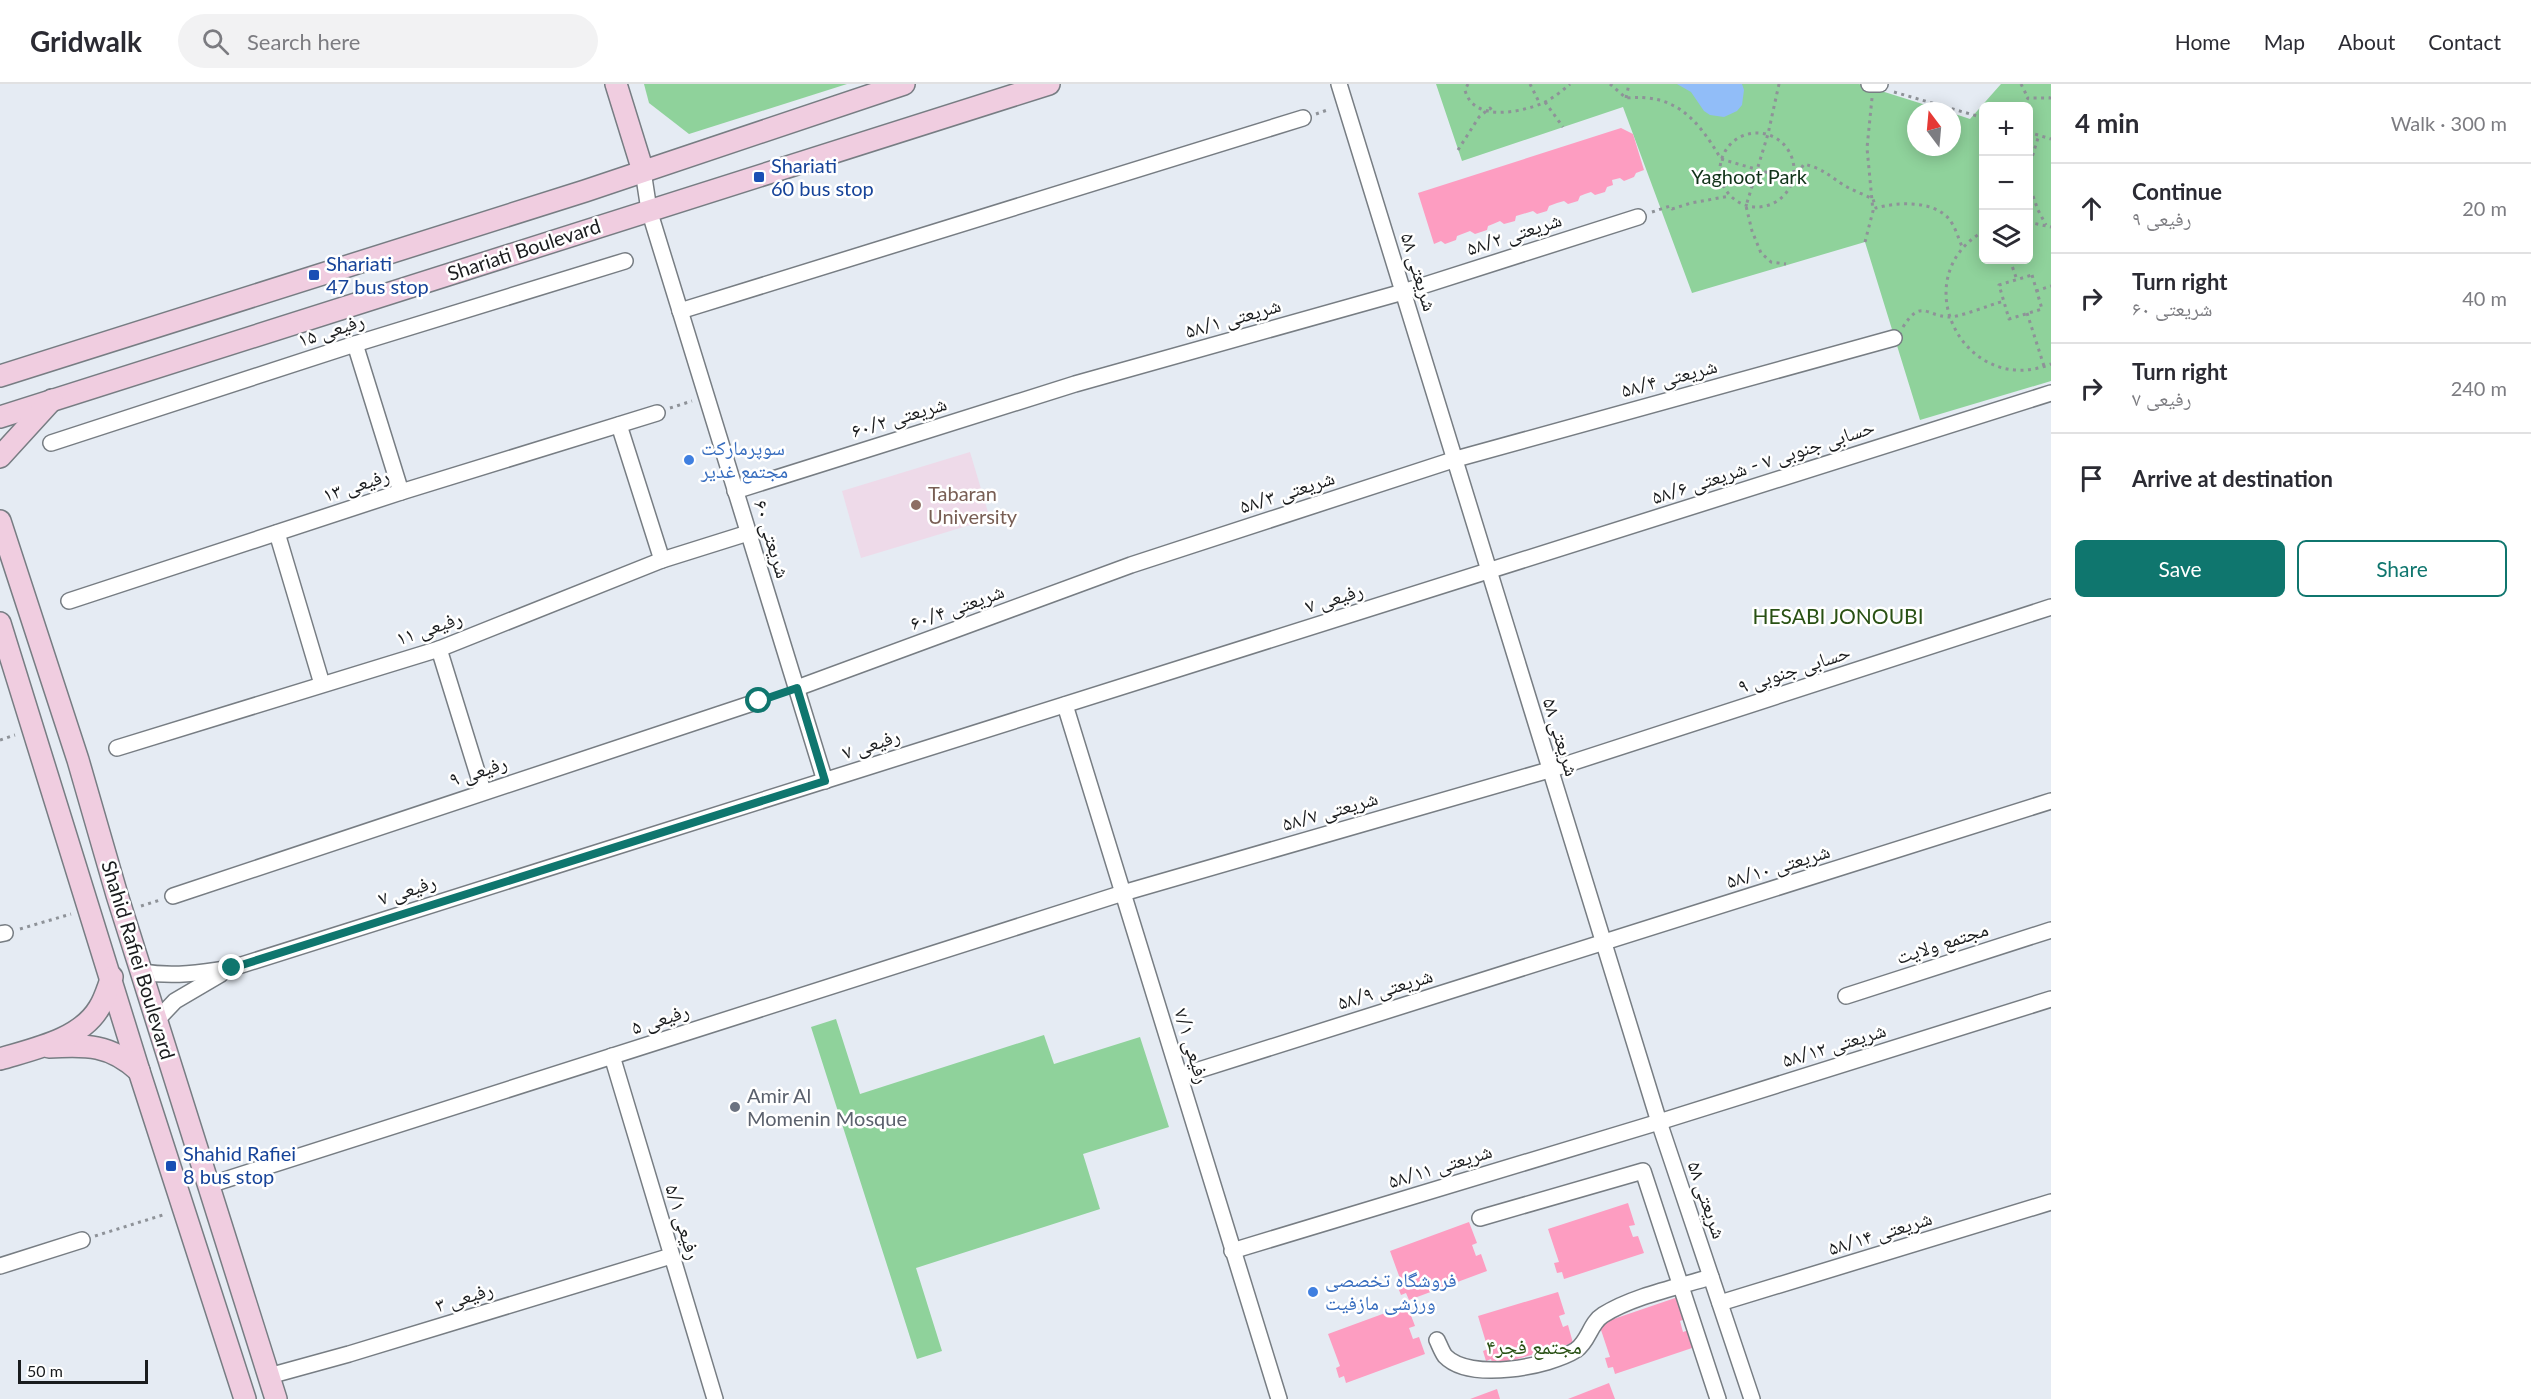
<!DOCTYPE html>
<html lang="en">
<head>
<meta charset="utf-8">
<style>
  body { margin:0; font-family:Lato,"Noto Naskh Arabic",sans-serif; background:#f2f2f3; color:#2b2b33 }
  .controls { position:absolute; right:18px; top:18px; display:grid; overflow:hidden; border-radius:9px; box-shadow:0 3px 15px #0003 }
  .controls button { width:54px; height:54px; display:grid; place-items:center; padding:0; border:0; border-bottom:2px solid #e1e1e2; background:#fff; color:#2b2b33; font:30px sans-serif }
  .compass { position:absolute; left:1907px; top:18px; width:54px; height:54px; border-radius:50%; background:#fff; box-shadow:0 3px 15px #0003; rotate:344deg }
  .scale { position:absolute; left:18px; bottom:15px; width:130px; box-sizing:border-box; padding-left:6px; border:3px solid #1a1c1e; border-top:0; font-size:16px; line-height:21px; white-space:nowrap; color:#1a1c1e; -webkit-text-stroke:4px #fff; paint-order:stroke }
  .stop { position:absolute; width:18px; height:18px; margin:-14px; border:4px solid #0f766e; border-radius:50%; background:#fff }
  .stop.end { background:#0f766e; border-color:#fff; box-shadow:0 2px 6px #0008 }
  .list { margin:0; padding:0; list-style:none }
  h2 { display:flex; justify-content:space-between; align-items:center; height:78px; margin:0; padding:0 24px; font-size:26px }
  h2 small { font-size:20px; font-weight:400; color:#7c7c81 }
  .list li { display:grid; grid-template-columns:39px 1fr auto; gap:18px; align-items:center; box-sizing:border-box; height:90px; padding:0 24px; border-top:2px solid #e1e1e2 }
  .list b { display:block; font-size:22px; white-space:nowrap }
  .list p { margin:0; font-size:20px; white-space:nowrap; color:#7c7c81 }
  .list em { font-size:20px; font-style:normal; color:#7c7c81 }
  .actions { display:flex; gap:12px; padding:18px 24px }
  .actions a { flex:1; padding:14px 0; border:2px solid #0f766e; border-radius:9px; text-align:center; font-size:21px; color:#0f766e }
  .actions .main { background:#0f766e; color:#fff }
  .icon { flex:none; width:33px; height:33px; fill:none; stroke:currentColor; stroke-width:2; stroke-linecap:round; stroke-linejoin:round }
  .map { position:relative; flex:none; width:2051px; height:1315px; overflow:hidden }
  header { display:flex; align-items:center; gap:36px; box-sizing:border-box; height:84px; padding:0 30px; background:#fff; border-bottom:2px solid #e1e1e2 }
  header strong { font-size:28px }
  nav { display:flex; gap:33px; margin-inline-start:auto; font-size:21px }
  .search { width:420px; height:54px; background:#f2f2f3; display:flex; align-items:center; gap:15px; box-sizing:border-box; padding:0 21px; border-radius:33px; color:#7c7c81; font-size:22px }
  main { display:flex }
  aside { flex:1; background:#fff }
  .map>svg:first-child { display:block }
</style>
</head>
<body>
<header>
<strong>Gridwalk</strong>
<div class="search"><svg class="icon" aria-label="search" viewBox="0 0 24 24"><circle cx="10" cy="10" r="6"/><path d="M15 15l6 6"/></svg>Search here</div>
<nav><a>Home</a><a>Map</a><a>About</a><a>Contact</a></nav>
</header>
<main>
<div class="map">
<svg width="2051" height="1315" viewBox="0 0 2051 1315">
  <rect width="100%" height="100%" fill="#e5ebf3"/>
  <path fill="#eedae9" d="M970,368L990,435L861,474L842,407Z"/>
  <g fill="#8fd29b" fill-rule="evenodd">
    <path d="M644,0H847L689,50L649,19Z"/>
    <path d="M1436,0H1859L1945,27H1916V63H1952V29L1970,35L2001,0H2051V297L1920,336L1865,158L1692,209L1623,23L1462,77ZM1984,22H2028V176H1984Z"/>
    <path d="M836,935L860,1010L1044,951L1054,980L1140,953L1169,1043L1083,1070L1100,1125L916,1184L942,1267L917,1275L811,943Z"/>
  </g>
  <path fill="#91bdf8" d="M1677,0H1742L1744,6L1742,21L1737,27L1724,33L1710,31L1704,27L1691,8Z"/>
  <g fill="#fd9dc1">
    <path d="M1621,44L1633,50L1644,86L1636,89L1634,93L1624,97L1620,94L1612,96L1613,101L1607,103L1605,108L1595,111L1591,108L1585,110L1580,112L1578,117L1568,120L1564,117L1557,119L1549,122L1547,127L1537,130L1533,127L1516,132L1515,137L1504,140L1500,137L1493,140L1488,142L1487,146L1475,150L1470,147L1457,152L1456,156L1445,160L1441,157L1434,160L1418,109Z"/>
    <path d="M1628,1119L1635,1141L1629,1142L1633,1153L1638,1152L1644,1169L1564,1195L1562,1188L1557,1189L1554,1179L1559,1178L1548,1145Z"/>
    <path d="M1469,1138L1477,1159L1472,1161L1476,1172L1481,1170L1487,1187L1409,1216L1406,1209L1401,1211L1397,1201L1402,1200L1390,1167Z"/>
    <path d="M1558,1208L1565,1230L1559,1232L1563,1243L1568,1241L1573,1259L1493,1282L1491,1275L1486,1277L1483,1267L1488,1265L1478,1232Z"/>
    <path d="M1678,1213L1685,1235L1680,1237L1683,1248L1689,1246L1695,1263L1615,1290L1613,1283L1608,1284L1605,1274L1610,1273L1599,1240Z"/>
    <path d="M1407,1221L1415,1242L1409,1244L1413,1255L1419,1253L1425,1270L1346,1299L1344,1292L1339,1294L1336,1284L1340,1282L1328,1250Z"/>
    <path d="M1609,1299L1615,1315H1568Z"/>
    <path d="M1497,1305L1500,1315H1470Z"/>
  </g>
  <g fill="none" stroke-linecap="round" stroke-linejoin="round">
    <defs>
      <g id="street">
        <path d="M1339,0L1659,1038L1752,1315"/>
        <path d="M1869,0H1880"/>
        <path d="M643,87L649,126L825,697"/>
        <path d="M680,227L1303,34"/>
        <path d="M355,260L401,408"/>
        <path d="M619,341L662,476"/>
        <path d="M51,359L355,260L625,177"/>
        <path d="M735,407L1075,300L1403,208L1638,133"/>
        <path d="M277,449L322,600"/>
        <path d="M69,517L401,408L657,329"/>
        <path d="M439,565L483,707"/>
        <path d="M797,604L1131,481L1456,375L1894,254"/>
        <path d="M1065,621L1279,1315"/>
        <path d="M117,664L439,565L662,476L748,449"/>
        <path d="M173,812L759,617"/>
        <path d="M0,850L5,849"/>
        <path d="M142,888C173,893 201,889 232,884L2051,309"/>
        <path d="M1846,912L2051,846"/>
        <path d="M157,936L175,917L221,890"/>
        <path d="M612,972L715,1315"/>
        <path d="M1180,992L2051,717"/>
        <path d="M209,1101L1123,809L1549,686L2051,523"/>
        <path d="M1480,1134L1643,1087L1718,1315"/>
        <path d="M1232,1167L1659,1038L2051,915"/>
        <path d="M0,1182L82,1156"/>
        <path d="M1720,1219L2051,1118"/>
        <path d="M1437,1256C1439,1260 1442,1268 1445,1272C1470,1298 1549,1283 1576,1266C1589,1257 1590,1239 1603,1231C1633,1212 1678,1203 1711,1193"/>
        <path d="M269,1292L349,1270L671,1172"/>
      </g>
      <g id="secondary">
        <path d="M616,0L643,87"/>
        <path d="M0,292L585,107L904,0"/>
        <path d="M0,333L1049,0"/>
        <path d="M0,373L52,316"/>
        <path d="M0,437L78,676L117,811L276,1315"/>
        <path d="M0,539L139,987L245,1315"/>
        <path d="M49,963C87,961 110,960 139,987"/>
        <path d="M0,975C33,965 80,956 99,924C105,915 108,903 112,893"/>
      </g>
    </defs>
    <use href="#street" stroke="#777d83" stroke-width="18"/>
    <use href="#secondary" stroke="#777d83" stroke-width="24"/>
    <g stroke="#8e9298" stroke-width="3" stroke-dasharray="3 4.5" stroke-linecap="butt">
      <path d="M1468,0L1465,6C1473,38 1519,29 1543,19C1552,15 1562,7 1570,0"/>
      <path d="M1530,0L1540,20"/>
      <path d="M1610,0L1626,14C1676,9 1698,36 1721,75L1793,96L1804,80C1823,85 1827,90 1842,100C1851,106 1863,110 1873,115L1876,124C1897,118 1933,116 1949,135C1955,142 1959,156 1963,165"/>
      <path d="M1779,0L1768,50L1746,122L1752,147L1761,169L1771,178L1786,180"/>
      <path d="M2021,0L2028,14"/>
      <path d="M1894,8L1984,34"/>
      <path d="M1626,14L1629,0"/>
      <path d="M1545,18L1563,43"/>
      <path d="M2023,22L2028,14H2050L2051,12"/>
      <path d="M1316,30L1330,25"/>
      <path d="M2028,48L2051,55"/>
      <circle cx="1757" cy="86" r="37"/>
      <path d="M1458,66L1479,33L1490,24L1493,28"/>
      <path d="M2028,86L2039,51"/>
      <path d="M2028,98L2038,126L2046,141"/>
      <path d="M1652,128L1670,122L1672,125L1691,119L1730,112"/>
      <path d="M2028,138L2051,143"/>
      <path d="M1984,147C1903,193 1964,315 2051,280"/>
      <path d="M1865,158L1873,127L1867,64L1872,14"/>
      <path d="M2010,176L2017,196"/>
      <path d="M2032,191L2042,225L2009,235L1999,201Z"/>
      <path d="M2036,207L2051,202"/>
      <path d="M2027,229L2044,282"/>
      <path d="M1903,243C1921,215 1925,231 1948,233C1958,234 1992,220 2004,217"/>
      <path d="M670,324L692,317"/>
      <path d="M0,656L15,651"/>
      <path d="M141,822L160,816"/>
      <path d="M20,845L71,830"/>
      <path d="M95,1152L166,1130"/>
    </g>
    <use href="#street" stroke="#fff" stroke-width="15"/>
    <use href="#secondary" stroke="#f0cde0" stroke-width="21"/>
  </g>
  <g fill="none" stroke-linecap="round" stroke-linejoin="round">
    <path stroke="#0f766e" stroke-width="8" d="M232,884L825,697L797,604L759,617"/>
  </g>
  <g fill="#1a4fb4" stroke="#fff" stroke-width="2">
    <rect x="753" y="87" width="12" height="12" rx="3"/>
    <rect x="308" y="185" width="12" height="12" rx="3"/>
    <rect x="165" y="1076" width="12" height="12" rx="3"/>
  </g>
  <g fill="#3f7fe0" stroke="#fff" stroke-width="2">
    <circle cx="689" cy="376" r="6"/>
    <circle cx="1313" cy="1208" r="6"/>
  </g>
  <circle fill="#8d6e63" stroke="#fff" stroke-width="2" cx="916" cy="421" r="6"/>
  <circle fill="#6b7280" stroke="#fff" stroke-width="2" cx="735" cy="1023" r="6"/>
  <g text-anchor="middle" stroke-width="5" stroke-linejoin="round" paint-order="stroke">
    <g font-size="20" fill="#164399" stroke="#fff" text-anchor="start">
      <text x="771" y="89">Shariati<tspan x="771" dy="23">60 bus stop</tspan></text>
      <text x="326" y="187">Shariati<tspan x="326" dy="23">47 bus stop</tspan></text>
      <text x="183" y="1077">Shahid Rafiei<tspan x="183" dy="23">8 bus stop</tspan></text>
    </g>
    <g font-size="20" fill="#113319" stroke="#fff">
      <text x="1749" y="100">Yaghoot Park</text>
    </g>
    <g font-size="20" fill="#1a1c1e" stroke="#fff">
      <text transform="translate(1514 150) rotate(-18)" y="7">شریعتی ۵۸/۲</text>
      <text transform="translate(524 166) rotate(-18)" y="7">Shariati Boulevard</text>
      <text transform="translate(1419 188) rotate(73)" y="7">شریعتی ۵۸</text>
      <text transform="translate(1233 234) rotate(-16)" y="7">شریعتی ۵۸/۱</text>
      <text transform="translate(331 246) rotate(-18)" y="7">رفیعی ۱۵</text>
      <text transform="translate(1669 294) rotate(-15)" y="7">شریعتی ۵۸/۴</text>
      <text transform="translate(899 333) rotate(-17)" y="7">شریعتی ۶۰/۲</text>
      <text transform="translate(1763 378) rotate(-18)" y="7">حسابی جنوبی ۷ - شریعتی ۵۸/۶</text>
      <text transform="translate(356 401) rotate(-18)" y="7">رفیعی ۱۳</text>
      <text transform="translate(1287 408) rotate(-18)" y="7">شریعتی ۵۸/۳</text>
      <text transform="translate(772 455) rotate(73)" y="7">شریعتی ۶۰</text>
      <text transform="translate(1334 514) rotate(-17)" y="7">رفیعی ۷</text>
      <text transform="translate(957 523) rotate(-20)" y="7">شریعتی ۶۰/۴</text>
      <text transform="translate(429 544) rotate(-19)" y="7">رفیعی ۱۱</text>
      <text transform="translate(1794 585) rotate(-18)" y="7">حسابی جنوبی ۹</text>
      <text transform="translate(1561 653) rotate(73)" y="7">شریعتی ۵۸</text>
      <text transform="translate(871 660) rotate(-18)" y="7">رفیعی ۷</text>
      <text transform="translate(478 687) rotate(-18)" y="7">رفیعی ۹</text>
      <text transform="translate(1330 727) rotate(-16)" y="7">شریعتی ۵۸/۷</text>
      <text transform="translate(1778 782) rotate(-17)" y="7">شریعتی ۵۸/۱۰</text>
      <text transform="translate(407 806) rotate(-18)" y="7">رفیعی ۷</text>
      <text transform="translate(1942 859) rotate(-18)" y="7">مجتمع ولایت</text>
      <text transform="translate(138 876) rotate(73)" y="7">Shahid Rafiei Boulevard</text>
      <text transform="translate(1385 905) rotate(-17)" y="7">شریعتی ۵۸/۹</text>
      <text transform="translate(660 935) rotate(-18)" y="7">رفیعی ۵</text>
      <text transform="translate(1834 961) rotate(-17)" y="7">شریعتی ۵۸/۱۲</text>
      <text transform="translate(1192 962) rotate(73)" y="7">رفیعی ۷/۱</text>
      <text transform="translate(1440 1082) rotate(-17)" y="7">شریعتی ۵۸/۱۱</text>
      <text transform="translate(1707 1116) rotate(71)" y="7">شریعتی ۵۸</text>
      <text transform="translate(683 1138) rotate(73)" y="7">رفیعی ۵/۱</text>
      <text transform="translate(1880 1149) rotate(-17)" y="7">شریعتی ۵۸/۱۴</text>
      <text transform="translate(464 1213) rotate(-17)" y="7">رفیعی ۳</text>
    </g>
    <g font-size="20" fill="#366cbe" stroke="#fff" text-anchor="start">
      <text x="701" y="371">سوپرمارکت<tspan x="701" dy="23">مجتمع غدیر</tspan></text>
      <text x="1325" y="1203">فروشگاه تخصصی<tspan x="1325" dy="23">ورزشی مازفیت</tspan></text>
    </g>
    <g font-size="20" fill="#785e54" stroke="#fff" text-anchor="start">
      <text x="928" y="417">Tabaran<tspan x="928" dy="23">University</tspan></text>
    </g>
    <g font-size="20" fill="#5b616d" stroke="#fff" text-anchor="start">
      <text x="747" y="1019">Amir Al<tspan x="747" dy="23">Momenin Mosque</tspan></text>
    </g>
    <g font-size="21" fill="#295114" stroke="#fff">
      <text x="1838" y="540">HESABI JONOUBI</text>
      <text x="1534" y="1270">مجتمع فجر۴</text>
    </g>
  </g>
</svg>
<div class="controls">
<button>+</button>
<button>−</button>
<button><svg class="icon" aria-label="layers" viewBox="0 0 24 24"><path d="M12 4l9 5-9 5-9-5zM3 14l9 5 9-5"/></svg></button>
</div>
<svg class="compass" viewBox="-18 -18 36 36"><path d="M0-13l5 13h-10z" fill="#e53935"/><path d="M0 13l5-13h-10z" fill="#7c7c81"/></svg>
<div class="scale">50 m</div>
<div class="stop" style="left:759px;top:617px"></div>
<div class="stop end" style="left:232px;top:884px"></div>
</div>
<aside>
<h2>4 min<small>Walk · 300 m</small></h2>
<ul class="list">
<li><svg class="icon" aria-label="ahead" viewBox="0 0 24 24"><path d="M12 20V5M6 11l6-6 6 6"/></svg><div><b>Continue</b><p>رفیعی ۹</p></div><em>20 m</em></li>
<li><svg class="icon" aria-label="right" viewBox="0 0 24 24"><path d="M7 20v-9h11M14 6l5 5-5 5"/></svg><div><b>Turn right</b><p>شریعتی ۶۰</p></div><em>40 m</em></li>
<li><svg class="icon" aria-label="right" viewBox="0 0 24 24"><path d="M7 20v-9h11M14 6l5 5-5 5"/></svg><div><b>Turn right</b><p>رفیعی ۷</p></div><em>240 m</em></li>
<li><svg class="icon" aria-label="arrive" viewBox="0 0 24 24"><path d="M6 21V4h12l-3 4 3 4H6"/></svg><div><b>Arrive at destination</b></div></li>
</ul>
<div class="actions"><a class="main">Save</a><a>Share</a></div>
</aside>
</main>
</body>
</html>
